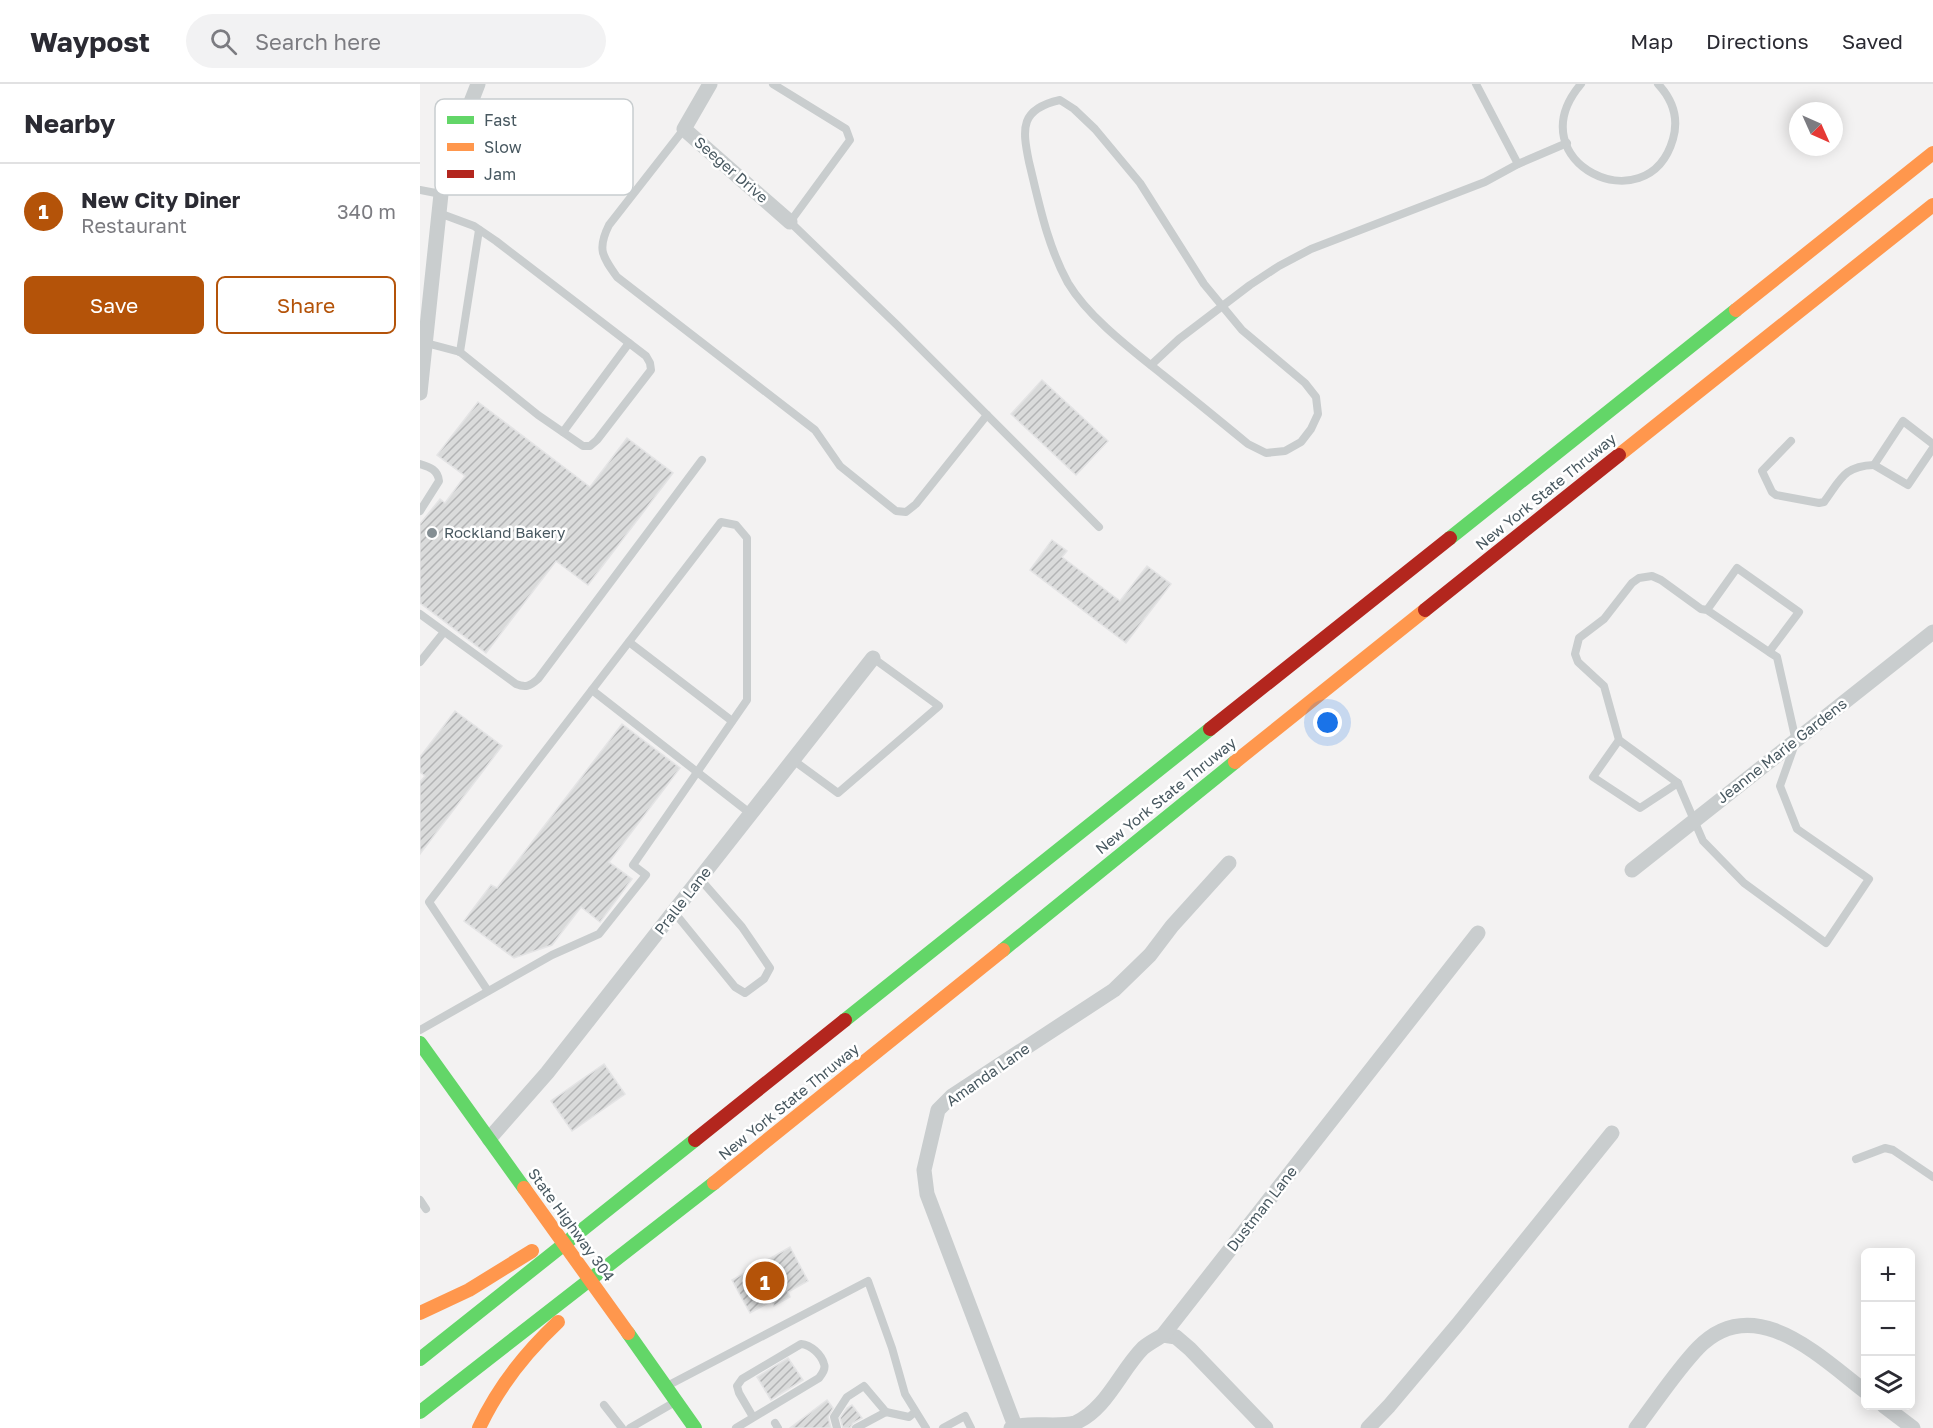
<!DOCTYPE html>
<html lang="en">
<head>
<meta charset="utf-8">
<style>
  body { margin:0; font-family:"Golos Text",sans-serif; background:#f2f2f3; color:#2b2b33 }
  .controls { position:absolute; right:18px; bottom:18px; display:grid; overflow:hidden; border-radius:9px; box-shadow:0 3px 15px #0003 }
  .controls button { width:54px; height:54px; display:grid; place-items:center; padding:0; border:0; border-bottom:2px solid #e1e1e2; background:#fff; color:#2b2b33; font:30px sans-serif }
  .compass { position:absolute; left:1369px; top:18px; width:54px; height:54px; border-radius:50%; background:#fff; box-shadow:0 3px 15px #0003; rotate:135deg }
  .you { position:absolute; left:908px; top:639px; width:21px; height:21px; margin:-15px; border:4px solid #fff; border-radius:50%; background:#1a73e8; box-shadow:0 0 0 9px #1a73e833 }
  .badge { display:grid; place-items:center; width:39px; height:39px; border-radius:50%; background:#b45309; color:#fff; font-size:20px; font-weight:700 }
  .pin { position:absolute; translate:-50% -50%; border:3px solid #fff; box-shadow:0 2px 6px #0006 }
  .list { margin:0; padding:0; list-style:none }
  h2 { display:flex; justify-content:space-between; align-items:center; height:78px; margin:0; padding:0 24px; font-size:26px }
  h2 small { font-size:20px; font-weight:400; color:#7c7c81 }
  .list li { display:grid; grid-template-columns:39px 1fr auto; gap:18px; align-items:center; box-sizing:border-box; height:96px; padding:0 24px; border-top:2px solid #e1e1e2 }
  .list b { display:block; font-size:22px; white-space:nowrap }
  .list p { margin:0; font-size:20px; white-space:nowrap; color:#7c7c81 }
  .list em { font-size:20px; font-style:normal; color:#7c7c81 }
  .actions { display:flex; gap:12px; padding:18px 24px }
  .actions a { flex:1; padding:14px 0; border:2px solid #b45309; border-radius:9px; text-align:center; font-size:21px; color:#b45309 }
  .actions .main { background:#b45309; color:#fff }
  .icon { flex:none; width:33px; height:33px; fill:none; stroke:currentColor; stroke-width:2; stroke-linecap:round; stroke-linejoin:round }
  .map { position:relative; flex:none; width:1513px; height:1344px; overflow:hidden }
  header { display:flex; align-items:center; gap:36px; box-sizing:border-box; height:84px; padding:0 30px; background:#fff; border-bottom:2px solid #e1e1e2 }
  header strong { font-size:28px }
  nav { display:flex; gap:33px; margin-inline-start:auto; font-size:21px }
  .search { width:420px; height:54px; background:#f2f2f3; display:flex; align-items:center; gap:15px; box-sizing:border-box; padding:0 21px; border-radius:33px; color:#7c7c81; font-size:22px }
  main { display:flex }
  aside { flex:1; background:#fff }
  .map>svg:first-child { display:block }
</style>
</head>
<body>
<header>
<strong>Waypost</strong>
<div class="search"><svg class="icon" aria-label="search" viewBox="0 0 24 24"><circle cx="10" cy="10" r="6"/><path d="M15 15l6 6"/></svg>Search here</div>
<nav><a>Map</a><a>Directions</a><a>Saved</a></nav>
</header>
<main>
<aside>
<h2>Nearby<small></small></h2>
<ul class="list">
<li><span class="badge">1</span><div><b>New City Diner</b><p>Restaurant</p></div><em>340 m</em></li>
</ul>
<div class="actions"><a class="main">Save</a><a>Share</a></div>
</aside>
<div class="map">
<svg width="1513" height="1344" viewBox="0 0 1513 1344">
  <defs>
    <pattern id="building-hatch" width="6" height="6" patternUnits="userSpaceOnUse" patternTransform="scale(1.5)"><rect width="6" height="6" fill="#dadbdb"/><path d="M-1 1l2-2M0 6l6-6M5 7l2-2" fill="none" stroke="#b3b4b5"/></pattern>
  </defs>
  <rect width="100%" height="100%" fill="#f3f2f2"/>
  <g fill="url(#building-hatch)" stroke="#e4e4e5" stroke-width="1.5">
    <path d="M622,296L688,357L656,391L591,330Z"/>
    <path d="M58,318L170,403L207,354L253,389L168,501L136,477L66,569L0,519V440L20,415L25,419L45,392L17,371Z"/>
    <path d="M632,456L647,467L642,473L700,517L727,482L751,500L706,559L610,486Z"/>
    <path d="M35,627L82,662L0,770V698L5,692L0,688V673Z"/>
    <path d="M202,640L260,684L189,778L212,795L180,838L161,823L132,861L94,874L44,837L71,801L77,804Z"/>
    <path d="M184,980L205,1010L152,1047L131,1017Z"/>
    <path d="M370,1163L388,1197L368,1208L370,1213L354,1222L352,1217L330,1229L312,1196Z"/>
    <path d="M368,1274L383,1296L351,1316L337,1293Z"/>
    <path d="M407,1316L413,1324L408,1333L411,1344H370Z"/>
    <path d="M432,1321L442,1334L433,1339L430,1344H423L420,1334L427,1324Z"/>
  </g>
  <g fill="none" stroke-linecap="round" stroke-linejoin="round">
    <g stroke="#c9cdce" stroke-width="8">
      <path d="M353,0L426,45L430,56L370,138L477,241L679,443"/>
      <path d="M1056,0L1098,80"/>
      <path d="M1161,0C1095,78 1228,142 1253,55C1259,34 1252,15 1238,0"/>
      <path d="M640,16L654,25L675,45L720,99L784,200L822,246L885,299L896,313L898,330L891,345L881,358L865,367L846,369L828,360C800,337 772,314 743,291C712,266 669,234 648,199C627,161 619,119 609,78C602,44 600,25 640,16Z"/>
      <path d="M264,45L189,141C177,165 182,172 197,193L395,346L420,382L476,427L486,428L496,420L567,331"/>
      <path d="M0,106L21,110"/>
      <path d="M6,259L40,268L118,331L163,362H170L177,356L231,286L230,279L226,272L76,157L54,142L19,129"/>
      <path d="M40,268L59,146"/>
      <path d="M731,281L759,255L830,201L859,182L891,165L1065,98L1098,80L1147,59"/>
      <path d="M143,348L209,259"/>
      <path d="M1371,357L1342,387L1352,408L1356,411L1399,419L1404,418C1421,395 1424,382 1454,381"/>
      <path d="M1513,360L1483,337L1454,381L1488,401L1513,364"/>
      <path d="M0,380C10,383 18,386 19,397L0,427"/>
      <path d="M1287,526L1281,525L1241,496L1232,492L1219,494L1212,499L1184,535L1159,554L1155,570L1158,578L1184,602L1199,656L1258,699L1283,757L1324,799L1406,859L1449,795L1377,745L1360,702L1376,657L1357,573L1349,568L1287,526L1317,484L1379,528L1349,568"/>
      <path d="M0,530L96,600C106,604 110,602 118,595L282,376"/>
      <path d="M209,558L312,637"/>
      <path d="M0,578L24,548"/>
      <path d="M172,606L331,730"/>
      <path d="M1199,656L1173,693L1220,724L1258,699"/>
      <path d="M373,676L418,709L519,622L453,574"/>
      <path d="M254,828L315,903L325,909L344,895L350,884L322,843L280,795"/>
      <path d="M0,946L132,871L179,850L226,791L213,781L327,616V454L316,441L301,438L9,818L68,907"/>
      <path d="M1436,1075L1465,1064L1473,1066L1513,1093"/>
      <path d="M0,1116L6,1125"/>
      <path d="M247,1302L448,1197L472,1264L485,1310L506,1344"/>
      <path d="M184,1321L202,1344"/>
      <path d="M355,1339L358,1344"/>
      <path d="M210,1344L255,1318"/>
      <path d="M316,1344L399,1294C402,1290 406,1285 404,1280C401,1270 391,1261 381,1260L322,1295L317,1302L319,1309L333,1333"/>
      <path d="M417,1344L414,1333L427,1313L444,1302L466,1328"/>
      <path d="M436,1344L466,1328L489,1333L495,1328"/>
      <path d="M523,1344L545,1332L551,1344"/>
    </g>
    <g stroke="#c9cdce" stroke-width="15">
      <path d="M290,0L264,45L370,138"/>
      <path d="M0,309L21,110L37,54L58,0"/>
      <path d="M1212,786L1513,548"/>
      <path d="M69,1055L127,989L453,574"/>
      <path d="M743,1251L756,1253L770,1265L846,1344"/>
      <path d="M1464,1322L1493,1344"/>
      <path d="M595,1342L507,1110L504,1086L518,1026L532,1012L694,906L730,871L752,842L809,779"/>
      <path d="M591,1344C612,1337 635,1344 655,1339C687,1325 700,1287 723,1264C729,1259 737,1255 743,1251L1058,849"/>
      <path d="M948,1344L969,1322L1038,1240L1192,1049"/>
      <path d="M1216,1344C1236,1318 1256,1287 1278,1264C1334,1206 1400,1273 1446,1308"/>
    </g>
    <g stroke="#63d668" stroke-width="14">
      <path d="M1030,454L1316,226"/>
      <path d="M583,866L815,678"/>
      <path d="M425,936L790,645"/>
      <path d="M0,959L104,1104"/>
      <path d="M208,1249L275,1344"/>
      <path d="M0,1275L275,1056"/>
      <path d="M0,1328L294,1099"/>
    </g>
    <g stroke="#ff974d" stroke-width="14">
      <path d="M1316,226L1513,69"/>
      <path d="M1199,371L1513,121"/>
      <path d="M815,678L1005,526"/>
      <path d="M294,1099L583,866"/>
      <path d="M0,1229L49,1206L112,1167"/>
      <path d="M59,1344C78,1303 105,1269 138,1238"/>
    </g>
    <g stroke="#b3261e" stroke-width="14">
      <path d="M1005,526L1199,371"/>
      <path d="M790,645L1030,454"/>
      <path d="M275,1056L425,936"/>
    </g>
    <path stroke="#ff974d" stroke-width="14" d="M104,1104L208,1249"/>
  </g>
  <circle fill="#848e93" stroke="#fff" stroke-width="2" cx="12" cy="449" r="6"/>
  <g text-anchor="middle" stroke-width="5" stroke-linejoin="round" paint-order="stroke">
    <g font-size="15" fill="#485860" stroke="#fff">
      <text transform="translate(311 86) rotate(41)" y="5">Seeger Drive</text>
      <text transform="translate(1126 408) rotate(-39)" y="5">New York State Thruway</text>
      <text transform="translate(1362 667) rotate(-38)" y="5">Jeanne Marie Gardens</text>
      <text transform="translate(746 712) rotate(-39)" y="5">New York State Thruway</text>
      <text transform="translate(263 817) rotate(-52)" y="5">Pralle Lane</text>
      <text transform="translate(568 991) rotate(-35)" y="5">Amanda Lane</text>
      <text transform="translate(369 1018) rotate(-39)" y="5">New York State Thruway</text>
      <text transform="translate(842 1125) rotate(-52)" y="5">Dustman Lane</text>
      <text transform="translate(151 1141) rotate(54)" y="5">State Highway 304</text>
    </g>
    <g font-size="15" fill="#485860" stroke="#fff" text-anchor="start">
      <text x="24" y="454">Rockland Bakery</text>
    </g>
  </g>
  <rect x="15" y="15" width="198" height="96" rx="9" fill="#fff" stroke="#c8cdcf" stroke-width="1.5"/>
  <rect x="27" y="32" width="27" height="8" fill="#63d668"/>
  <rect x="27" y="59" width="27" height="8" fill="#ff974d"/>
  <rect x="27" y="86" width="27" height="8" fill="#b3261e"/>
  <g font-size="16" fill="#485860">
    <text x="64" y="42">Fast</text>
    <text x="64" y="69">Slow</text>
    <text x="64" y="96">Jam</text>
  </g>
</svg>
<div class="controls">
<button>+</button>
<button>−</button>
<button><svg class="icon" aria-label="layers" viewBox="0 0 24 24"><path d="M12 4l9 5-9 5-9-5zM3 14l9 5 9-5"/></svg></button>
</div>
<svg class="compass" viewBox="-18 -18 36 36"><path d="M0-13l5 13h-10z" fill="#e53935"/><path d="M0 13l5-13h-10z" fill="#7c7c81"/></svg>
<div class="you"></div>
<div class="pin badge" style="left:345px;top:1197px">1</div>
</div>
</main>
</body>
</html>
